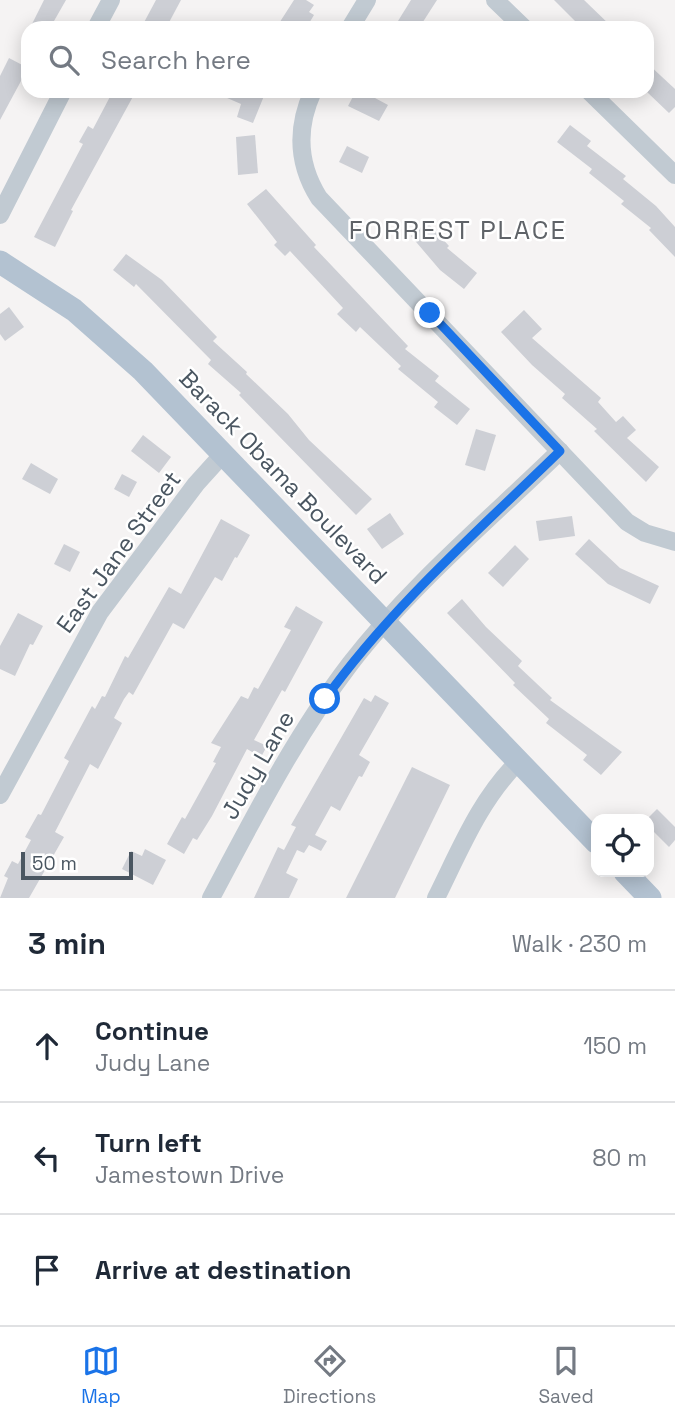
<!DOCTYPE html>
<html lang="en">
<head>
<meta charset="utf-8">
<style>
  body { margin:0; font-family:"Space Grotesk",sans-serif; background:#f6f6f7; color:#1f2937 }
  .controls { position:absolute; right:21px; bottom:21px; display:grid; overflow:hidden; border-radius:14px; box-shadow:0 4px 18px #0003 }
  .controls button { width:63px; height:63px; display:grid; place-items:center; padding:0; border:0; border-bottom:2px solid #e0e1e3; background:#fff; color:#1f2937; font:35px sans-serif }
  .scale { position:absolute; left:21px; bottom:18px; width:112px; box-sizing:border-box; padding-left:7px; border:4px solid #4a5661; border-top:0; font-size:19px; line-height:24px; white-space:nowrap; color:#4a5661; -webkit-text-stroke:5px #fff; paint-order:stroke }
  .stop { position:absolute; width:21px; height:21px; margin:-16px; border:5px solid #1a73e8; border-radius:50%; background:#fff }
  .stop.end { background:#1a73e8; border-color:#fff; box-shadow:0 2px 7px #0008 }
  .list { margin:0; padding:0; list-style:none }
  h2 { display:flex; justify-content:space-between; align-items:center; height:91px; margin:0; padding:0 28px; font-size:30px }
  h2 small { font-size:23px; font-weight:400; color:#747a83 }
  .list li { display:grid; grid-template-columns:46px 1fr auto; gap:21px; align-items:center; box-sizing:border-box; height:112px; padding:0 28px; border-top:2px solid #e0e1e3 }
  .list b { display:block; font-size:26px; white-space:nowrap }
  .list p { margin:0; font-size:23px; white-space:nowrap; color:#747a83 }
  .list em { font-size:23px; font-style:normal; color:#747a83 }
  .icon { flex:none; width:38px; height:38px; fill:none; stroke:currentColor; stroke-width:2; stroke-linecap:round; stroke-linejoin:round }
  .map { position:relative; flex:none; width:675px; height:898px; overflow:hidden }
  .search { position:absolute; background:#fff; box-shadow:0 4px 18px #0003; left:21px; right:21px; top:21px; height:77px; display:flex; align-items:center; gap:18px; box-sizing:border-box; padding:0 24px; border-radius:21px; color:#747a83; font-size:26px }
  .sheet { height:427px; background:#fff }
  nav { display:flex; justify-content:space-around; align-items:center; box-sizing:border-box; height:98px; border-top:2px solid #e0e1e3; background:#fff; font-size:19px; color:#747a83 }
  nav a { display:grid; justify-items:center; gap:4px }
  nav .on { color:#1a73e8 }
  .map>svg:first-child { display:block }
</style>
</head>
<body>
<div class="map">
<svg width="675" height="898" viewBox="0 0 675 898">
  <rect width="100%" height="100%" fill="#f5f3f3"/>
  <g fill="#cdcfd5">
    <path d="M44,0H66L50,28H30Z"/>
    <path d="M156,0H181L166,28H141Z"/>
    <path d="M294,0H306L314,5L309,12L314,15L308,25L303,23L300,28H276Z"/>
    <path d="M411,0H437L419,28H409L398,21Z"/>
    <path d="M554,0H584L613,28H582Z"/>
    <path d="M9,58L28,68L0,120V76Z"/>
    <path d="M647,63L675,89V107L669,113L647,92Z"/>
    <path d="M113,91H136L71,210L73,211L55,247L34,237L83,144L79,142L88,126L93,129Z"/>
    <path d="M211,91H266L253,123L237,117L241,104Z"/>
    <path d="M356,91H378L375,98L388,105L379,121L348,106Z"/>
    <path d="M570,125L591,141L587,146L626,176L623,179L656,206L675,227V257L649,230L651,228L621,204L624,201L589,173L592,169L557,142Z"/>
    <path d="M255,135L258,173L238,175L236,137Z"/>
    <path d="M347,146L369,157L362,173L339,162Z"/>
    <path d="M266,189L316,245L314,247L408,346L405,349L439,376L435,381L470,409L457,425L434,407L438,402L398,369L401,366L360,327L356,332L337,314L343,308L290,251L285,256L274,245L277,242L247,204Z"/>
    <path d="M427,222L449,246L447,248L477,273L464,289L440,270L411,236Z"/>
    <path d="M126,254L162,280L217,337L213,341L247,372L246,374L288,414L309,440L372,499L356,515L239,395L241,393L208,364L211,360L136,284L134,287L113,270Z"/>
    <path d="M9,307L24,327L5,341L0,334V314Z"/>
    <path d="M524,310L542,329L532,338L601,398L598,402L616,422L623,416L636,430L627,438L659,467L646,482L594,431L597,429L562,398L565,394L532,365L501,332Z"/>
    <path d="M476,429L496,435L485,471L465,465Z"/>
    <path d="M143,435L171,457L159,473L131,451Z"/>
    <path d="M31,463L58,479L50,494L22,479Z"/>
    <path d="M122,474L137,482L129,497L114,489Z"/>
    <path d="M390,513L404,534L382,549L367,529Z"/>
    <path d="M572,516L575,536L539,541L536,521Z"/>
    <path d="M221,519L250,535L237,558L235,557L222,581L215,577L184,629L173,623L133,695L129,692L124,699L114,718L122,723L98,769L90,764L55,832L64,837L29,898H0L8,878L4,876L12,861L18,864L31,840L25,837L38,814L41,815L69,761L64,758L92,706L95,709L102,696L105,697L125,656L128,658L169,587L181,594Z"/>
    <path d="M589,539L620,568L659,586L650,604L608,584L575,554Z"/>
    <path d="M64,544L80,552L70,572L54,564Z"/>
    <path d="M515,545L529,559L503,587L488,573Z"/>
    <path d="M462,599L486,627L522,661L518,666L552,698L550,700L622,752L601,775L583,760L587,755L546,723L549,719L513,685L515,683L447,613Z"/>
    <path d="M296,606L323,622L285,692L282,690L254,740L267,746L261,757L247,749L212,816L197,840L193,838L184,854L167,844L182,817L185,819L216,763L213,762L221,747L211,743L241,696L248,699L254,687L258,689L291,630L284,627Z"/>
    <path d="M18,613L43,626L33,645L30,644L15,676L0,669V646Z"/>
    <path d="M375,695L389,703L359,755L370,762L362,777L359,776L340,811L331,806L315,835L327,841L321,851L309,845L304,853L297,850L286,873L298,879L289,898H254L278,847L284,850L296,827L291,825L364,698L371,702Z"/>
    <path d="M412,767L450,785L395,898H346Z"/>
    <path d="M657,809L675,827V840L669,847L649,827V817Z"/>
    <path d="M145,849L166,860L153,885L122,869L131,851L142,856Z"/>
  </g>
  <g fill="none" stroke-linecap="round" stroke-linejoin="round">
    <g stroke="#c1cad2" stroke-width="18">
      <path d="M495,0L524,28"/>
      <path d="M96,28L111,0"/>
      <path d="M350,28L367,0"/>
      <path d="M313,91C296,128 297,163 319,198L627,522L645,533L675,542"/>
      <path d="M589,91L675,175"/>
      <path d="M0,215L63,91"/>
      <path d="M0,795L100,612L196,484L224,453"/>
      <path d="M211,898C253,819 295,736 350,664C411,585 489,520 560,451"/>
      <path d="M436,898C460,850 480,799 519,761"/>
    </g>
    <g stroke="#b3c2d1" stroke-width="23">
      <path d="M0,262L74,310L143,371L596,842"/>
      <path d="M625,872L650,898"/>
    </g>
  </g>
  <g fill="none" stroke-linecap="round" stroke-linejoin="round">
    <path stroke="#1a73e8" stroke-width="9" d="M325,699C392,606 478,531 560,451L430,313"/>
  </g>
  <g text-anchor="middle" stroke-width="5" stroke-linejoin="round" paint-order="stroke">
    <g font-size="24" fill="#4a5661" stroke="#fff">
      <text transform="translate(283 477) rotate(46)" y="8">Barack Obama Boulevard</text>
      <text transform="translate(119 552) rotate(-54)" y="8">East Jane Street</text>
      <text transform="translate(258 765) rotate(-60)" y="8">Judy Lane</text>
    </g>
    <g font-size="26" letter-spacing="2" fill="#5f6368" stroke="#fff">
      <text x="458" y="239">FORREST PLACE</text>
    </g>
  </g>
</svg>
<div class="controls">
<button><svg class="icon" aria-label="locate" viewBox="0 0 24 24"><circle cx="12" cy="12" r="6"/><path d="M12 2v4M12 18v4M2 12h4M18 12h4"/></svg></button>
</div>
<div class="scale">50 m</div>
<div class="stop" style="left:325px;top:699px"></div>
<div class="stop end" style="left:430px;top:313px"></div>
<div class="search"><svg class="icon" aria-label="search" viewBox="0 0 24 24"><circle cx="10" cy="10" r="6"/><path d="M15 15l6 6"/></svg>Search here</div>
</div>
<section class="sheet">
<h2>3 min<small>Walk · 230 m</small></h2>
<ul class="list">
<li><svg class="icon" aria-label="ahead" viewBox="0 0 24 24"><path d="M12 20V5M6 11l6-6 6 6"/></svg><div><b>Continue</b><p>Judy Lane</p></div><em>150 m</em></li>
<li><svg class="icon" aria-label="left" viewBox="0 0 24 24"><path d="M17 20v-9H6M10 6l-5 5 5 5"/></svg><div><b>Turn left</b><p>Jamestown Drive</p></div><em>80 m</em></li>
<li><svg class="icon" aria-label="arrive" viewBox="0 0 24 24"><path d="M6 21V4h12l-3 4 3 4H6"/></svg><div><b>Arrive at destination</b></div></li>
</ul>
</section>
<nav>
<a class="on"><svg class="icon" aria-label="map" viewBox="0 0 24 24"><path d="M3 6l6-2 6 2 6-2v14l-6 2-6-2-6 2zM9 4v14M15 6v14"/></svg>Map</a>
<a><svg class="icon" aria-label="directions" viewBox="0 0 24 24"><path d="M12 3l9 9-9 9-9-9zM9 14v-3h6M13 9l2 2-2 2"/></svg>Directions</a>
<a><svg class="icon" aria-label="saved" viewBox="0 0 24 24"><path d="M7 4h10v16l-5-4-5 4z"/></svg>Saved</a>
</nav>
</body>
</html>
